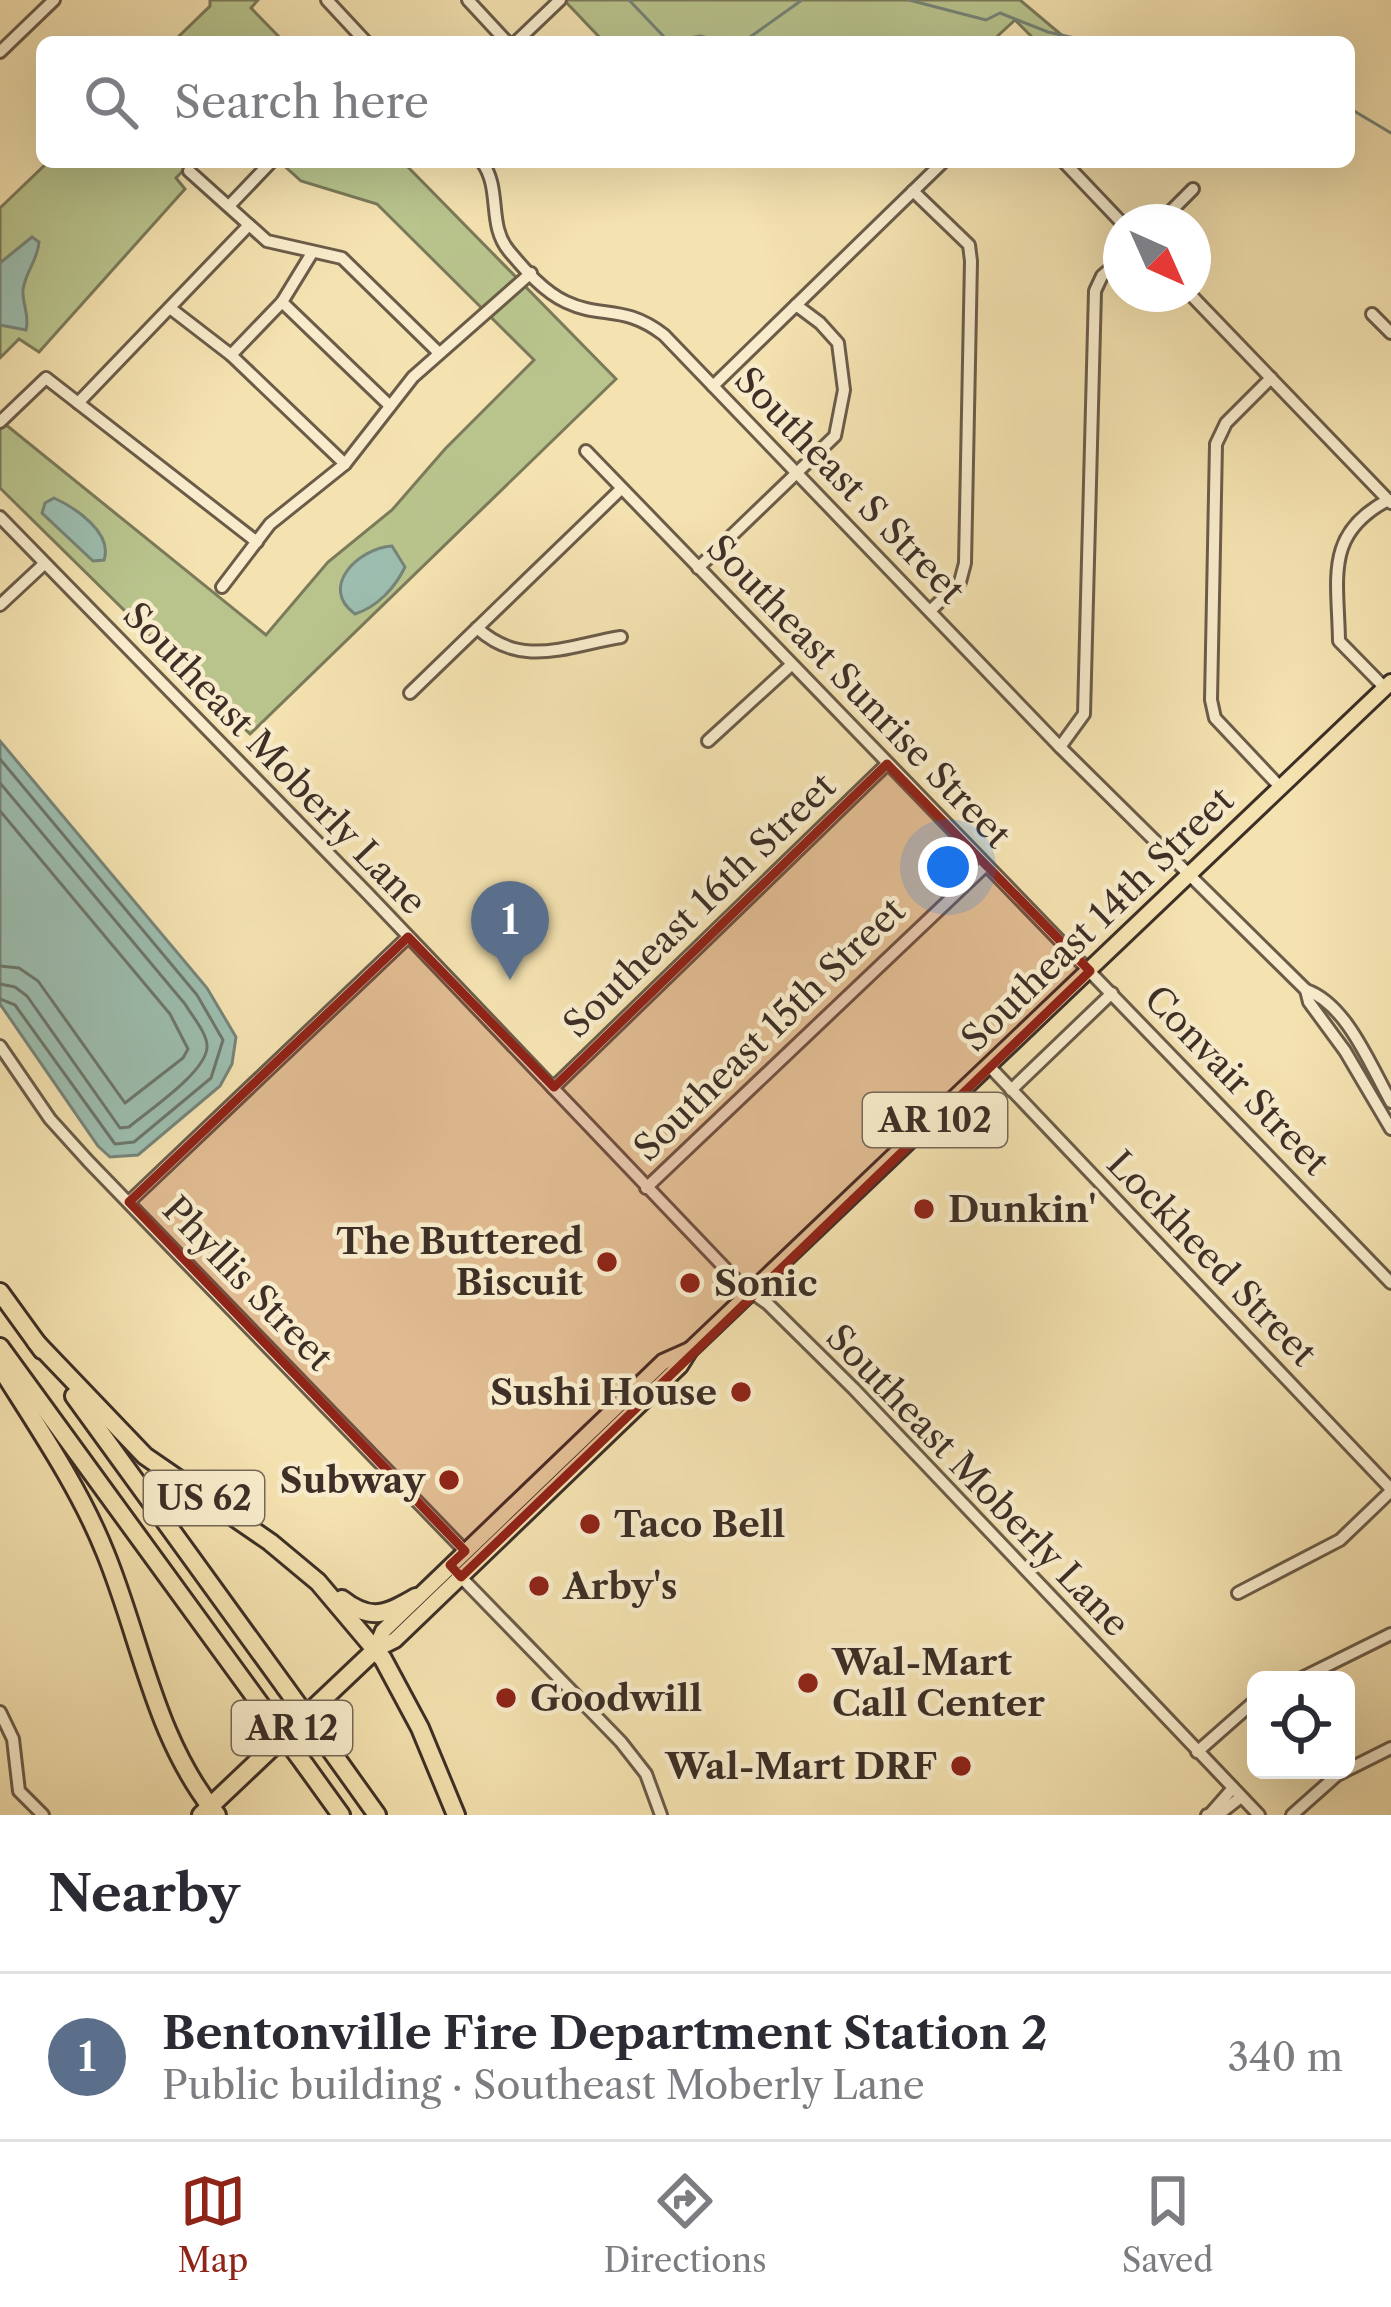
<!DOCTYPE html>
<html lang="en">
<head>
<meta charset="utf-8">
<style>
  body { margin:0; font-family:"Libre Caslon Text",serif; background:#f7f7f7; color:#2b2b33 }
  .controls { position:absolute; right:36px; bottom:36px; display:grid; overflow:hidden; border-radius:18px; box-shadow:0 12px 48px #0002 }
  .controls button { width:108px; height:108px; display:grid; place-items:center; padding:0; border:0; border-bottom:3px solid #e1e1e2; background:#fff; color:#2b2b33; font:60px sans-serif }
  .compass { position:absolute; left:1103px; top:204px; width:108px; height:108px; border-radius:50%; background:#fff; box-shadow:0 12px 48px #0002; rotate:135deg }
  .you { position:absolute; left:948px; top:867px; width:42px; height:42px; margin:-30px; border:9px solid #fff; border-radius:50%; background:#1a73e8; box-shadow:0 0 0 18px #1a73e833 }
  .badge { display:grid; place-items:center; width:78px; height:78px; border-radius:50%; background:#8f2418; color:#fff; font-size:39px; font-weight:700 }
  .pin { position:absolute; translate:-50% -99px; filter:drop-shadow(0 3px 6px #0008) }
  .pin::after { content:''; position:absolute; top:63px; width:42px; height:36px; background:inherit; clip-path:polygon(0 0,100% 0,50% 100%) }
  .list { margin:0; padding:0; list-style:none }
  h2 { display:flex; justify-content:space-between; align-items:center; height:156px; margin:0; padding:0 48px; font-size:51px }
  h2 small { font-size:39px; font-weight:400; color:#7c7c81 }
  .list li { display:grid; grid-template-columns:78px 1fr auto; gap:36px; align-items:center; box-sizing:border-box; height:168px; padding:0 48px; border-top:3px solid #e1e1e2 }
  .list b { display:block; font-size:45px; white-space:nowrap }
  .list p { margin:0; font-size:39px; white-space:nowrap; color:#7c7c81 }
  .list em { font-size:39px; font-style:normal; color:#7c7c81 }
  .icon { flex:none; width:66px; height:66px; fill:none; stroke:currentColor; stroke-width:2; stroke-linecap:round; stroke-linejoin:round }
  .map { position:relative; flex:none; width:1391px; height:1815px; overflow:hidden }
  .search { position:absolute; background:#fff; box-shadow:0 12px 48px #0002; left:36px; right:36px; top:36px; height:132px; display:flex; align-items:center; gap:30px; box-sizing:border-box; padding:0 42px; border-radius:18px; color:#7c7c81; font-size:45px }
  .sheet { height:324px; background:#fff }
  nav { display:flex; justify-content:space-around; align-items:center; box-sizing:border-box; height:168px; border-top:3px solid #e1e1e2; background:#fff; font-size:33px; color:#7c7c81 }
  nav a { display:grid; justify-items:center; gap:6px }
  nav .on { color:#8f2418 }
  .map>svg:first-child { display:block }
</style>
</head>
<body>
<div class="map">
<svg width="1391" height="1815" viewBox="0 0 1391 1815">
  <rect width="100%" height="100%" fill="#f4e2b0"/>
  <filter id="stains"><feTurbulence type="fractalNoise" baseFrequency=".00167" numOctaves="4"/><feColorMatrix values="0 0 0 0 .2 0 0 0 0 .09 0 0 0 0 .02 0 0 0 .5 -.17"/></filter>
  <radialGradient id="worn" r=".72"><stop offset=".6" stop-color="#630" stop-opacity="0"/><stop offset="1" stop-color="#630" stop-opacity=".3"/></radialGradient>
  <g fill="#b9c48d" stroke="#7b7a5a" stroke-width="3">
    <path d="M210,0H258L251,8L284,42H173L210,6Z"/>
    <path d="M564,0H1020L1070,42H1037L1015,20L991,42H604Z"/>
    <path d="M48,162H191L176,178L185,189L39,352L19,339L0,358V208Z"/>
    <path d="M280,162H403L616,379L250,734L0,488V420L266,635L328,562L392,510L445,449L534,360L377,204L301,181Z"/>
  </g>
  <g fill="#9cbdaf" stroke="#768479" stroke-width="3">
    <path d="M32,237L39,242C38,260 25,272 23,290C22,304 30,315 26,330L0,325V263Z"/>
    <path d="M54,498C76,508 113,533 104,560L93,561L42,513L45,503Z"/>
    <path d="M392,546L405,567C395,588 377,607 355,614C318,587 359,548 392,546Z"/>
    <path d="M0,741L207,988L236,1037L232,1064L220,1086L138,1155L110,1157L98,1146L0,1004Z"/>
  </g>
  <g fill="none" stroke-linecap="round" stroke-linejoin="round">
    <g stroke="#6c766b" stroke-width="3">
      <path d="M0,759L197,995L223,1040L211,1078L134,1142L115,1144L15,1005L0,999"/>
      <path d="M0,783L185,1004C192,1016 207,1033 207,1046C208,1071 148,1111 129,1127L120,1128L27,996L15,987L0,984"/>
      <path d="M0,811L170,1014L188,1049L183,1058L125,1103L38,981L19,968L0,966"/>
    </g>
    <g stroke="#768479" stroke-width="3">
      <path d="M629,0L669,42L700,36L726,42"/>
      <path d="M909,0L986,20L1000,13L1048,32L1092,42"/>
      <path d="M743,42L802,0"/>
      <path d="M1349,108L1391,133"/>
    </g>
    <defs>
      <g id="minor">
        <path d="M327,0L366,42"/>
        <path d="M468,0L507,42"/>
        <path d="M516,42L560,0"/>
        <path d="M0,52L54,0"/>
        <path d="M482,162C502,189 487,225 509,251C524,269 544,292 566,302C602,319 624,304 664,335L1060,747L1306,990C1347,1004 1371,1067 1391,1102"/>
        <path d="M1064,162L1121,222"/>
        <path d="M189,171L267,241L342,258L439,353"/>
        <path d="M913,191L969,245L971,261L965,563L960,582L930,611"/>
        <path d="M229,206L271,162"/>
        <path d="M1160,222L1193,189"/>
        <path d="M1190,294L1391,503"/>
        <path d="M282,302L390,406"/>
        <path d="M170,308L231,355L345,464"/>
        <path d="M1372,314L1391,333"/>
        <path d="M231,355L282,302L312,253"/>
        <path d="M1271,378L1226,423L1216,444L1211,700L1215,718L1281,788"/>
        <path d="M713,386L943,162"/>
        <path d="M78,403L249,225"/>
        <path d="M0,422L46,378L257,542"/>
        <path d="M586,451L1391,1283"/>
        <path d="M0,517L368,894L740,1284L768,1304L854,1389L1259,1815"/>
        <path d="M698,568L835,436L844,390L838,343L820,323L796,305"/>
        <path d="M222,587L270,524L345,464L413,377L531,273"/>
        <path d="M0,605L44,564"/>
        <path d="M477,628C522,669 566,646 621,637"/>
        <path d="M1385,688L1339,641C1338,577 1324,534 1388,500"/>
        <path d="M410,693L621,489"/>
        <path d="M708,741L790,666"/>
        <path d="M1060,747L1084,714L1095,291L1102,276L1121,259"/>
        <path d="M1306,990L1309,1002L1345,1051L1391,1129"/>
        <path d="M0,1046L50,1119L88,1161L465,1551"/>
        <path d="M990,1067L1391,1489"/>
        <path d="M553,1088L887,764"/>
        <path d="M1011,1090L1112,993"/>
        <path d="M646,1188L986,865"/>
        <path d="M129,1202L408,937"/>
        <path d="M456,1572L621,1742L646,1774L661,1815"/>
        <path d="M1238,1593L1340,1540L1391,1491"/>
        <path d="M1298,1680L1391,1634"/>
        <path d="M0,1712L13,1739L19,1791L43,1815"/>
        <path d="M1197,1752L1256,1700"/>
        <path d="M1211,1813L1233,1788"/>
        <path d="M1207,1815L1223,1811L1241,1797"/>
        <path d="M1292,1815L1337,1775L1391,1748"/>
      </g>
      <g id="major">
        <path d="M375,1650L395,1640L680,1366L690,1350L1391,682"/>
        <path d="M375,1650L383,1631L663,1362L690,1350"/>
      </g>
      <g id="highway">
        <path d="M0,1292L42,1350"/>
        <path d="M36,1342L145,1456L270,1542L318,1582L383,1659L420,1728L456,1815"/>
        <path d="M0,1347L263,1708"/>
        <path d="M0,1367C37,1426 79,1487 105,1552C142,1642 154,1738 217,1815"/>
        <path d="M74,1396L285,1687"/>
        <path d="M342,1599C371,1622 387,1614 416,1597"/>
        <path d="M327,1745L377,1815"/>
        <path d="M305,1765L341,1815"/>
        <path d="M201,1815L375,1650"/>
      </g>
    </defs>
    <use href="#minor" stroke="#6b5c49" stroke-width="16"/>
    <use href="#major" stroke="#3d2f27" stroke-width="20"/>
    <use href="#highway" stroke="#3d2f27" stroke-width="22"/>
    <use href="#minor" stroke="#f8eccc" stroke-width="10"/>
    <use href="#major" stroke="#f4e2b0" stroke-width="14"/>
    <use href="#highway" stroke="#f4e2b0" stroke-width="16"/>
    <defs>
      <g id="highway-bridge">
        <path d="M285,1687L327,1745"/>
        <path d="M263,1708L305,1765"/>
      </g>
    </defs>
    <use href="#highway-bridge" stroke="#3d2f27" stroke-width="22" stroke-linecap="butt"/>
    <use href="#highway-bridge" stroke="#f4e2b0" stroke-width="16"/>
  </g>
  <path fill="#8f2418" fill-opacity="0.2" stroke="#8f2418" stroke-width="9" stroke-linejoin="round" d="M887,764L1090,971L461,1577L450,1565L465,1551L129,1202L408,937L554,1087Z"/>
  <g fill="#8f2418" stroke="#f8eccc" stroke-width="4.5">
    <circle cx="924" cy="1209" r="12"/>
    <circle cx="607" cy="1262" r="12"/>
    <circle cx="690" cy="1283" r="12"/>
    <circle cx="741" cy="1392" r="12"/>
    <circle cx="449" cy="1480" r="12"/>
    <circle cx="590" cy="1524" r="12"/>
    <circle cx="539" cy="1586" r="12"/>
    <circle cx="808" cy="1683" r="12"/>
    <circle cx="506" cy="1698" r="12"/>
    <circle cx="961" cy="1766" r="12"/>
  </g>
  <g text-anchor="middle" stroke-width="9" stroke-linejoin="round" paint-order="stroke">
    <g fill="#f8eccc" stroke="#756858" stroke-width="3">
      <rect x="863" y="1093" width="144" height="54" rx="9"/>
      <rect x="144" y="1471" width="120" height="54" rx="9"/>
      <rect x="232" y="1701" width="120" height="54" rx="9"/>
    </g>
    <g font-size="33" font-weight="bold" fill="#3d2f27">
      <text x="935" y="1132">AR 102</text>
      <text x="204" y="1510">US 62</text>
      <text x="292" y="1740">AR 12</text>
    </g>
    <g font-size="36" fill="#3d2f27" stroke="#f8eccc">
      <text transform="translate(850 485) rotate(46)" y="13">Southeast S Street</text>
      <text transform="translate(859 691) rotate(46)" y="13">Southeast Sunrise Street</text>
      <text transform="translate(275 758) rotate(46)" y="13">Southeast Moberly Lane</text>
      <text transform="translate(699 905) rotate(-44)" y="13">Southeast 16th Street</text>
      <text transform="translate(1097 919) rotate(-44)" y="13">Southeast 14th Street</text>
      <text transform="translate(769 1029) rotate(-44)" y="13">Southeast 15th Street</text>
      <text transform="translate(1237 1080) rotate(46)" y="13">Convair Street</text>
      <text transform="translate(1212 1258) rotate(46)" y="13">Lockheed Street</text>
      <text transform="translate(248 1283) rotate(46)" y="13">Phyllis Street</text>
      <text transform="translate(978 1480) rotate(46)" y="13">Southeast Moberly Lane</text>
    </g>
    <g font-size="36" font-weight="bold" fill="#3d2f27" stroke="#f8eccc" text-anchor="start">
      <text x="948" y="1222">Dunkin'</text>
      <text x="583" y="1254" text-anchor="end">The Buttered<tspan x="583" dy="41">Biscuit</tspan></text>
      <text x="714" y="1296">Sonic</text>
      <text x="717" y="1405" text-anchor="end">Sushi House</text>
      <text x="425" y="1493" text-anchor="end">Subway</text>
      <text x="614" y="1537">Taco Bell</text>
      <text x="563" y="1599">Arby's</text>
      <text x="832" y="1675">Wal-Mart<tspan x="832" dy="41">Call Center</tspan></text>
      <text x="530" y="1711">Goodwill</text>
      <text x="937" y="1779" text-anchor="end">Wal-Mart DRF</text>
    </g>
  </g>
  <rect width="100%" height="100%" filter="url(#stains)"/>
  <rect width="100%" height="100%" fill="url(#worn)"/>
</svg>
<div class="controls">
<button><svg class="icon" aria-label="locate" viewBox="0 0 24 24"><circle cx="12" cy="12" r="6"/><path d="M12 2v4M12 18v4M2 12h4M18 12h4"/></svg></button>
</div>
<svg class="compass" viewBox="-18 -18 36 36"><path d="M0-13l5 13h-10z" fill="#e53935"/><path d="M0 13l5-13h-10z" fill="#7c7c81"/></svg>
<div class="you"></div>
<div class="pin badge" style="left:510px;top:980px;background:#5c6f8a">1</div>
<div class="search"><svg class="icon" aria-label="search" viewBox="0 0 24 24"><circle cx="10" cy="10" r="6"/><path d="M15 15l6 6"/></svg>Search here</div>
</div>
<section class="sheet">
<h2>Nearby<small></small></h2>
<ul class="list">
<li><span class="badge" style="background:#5c6f8a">1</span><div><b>Bentonville Fire Department Station 2</b><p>Public building · Southeast Moberly Lane</p></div><em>340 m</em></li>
</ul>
</section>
<nav>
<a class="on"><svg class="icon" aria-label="map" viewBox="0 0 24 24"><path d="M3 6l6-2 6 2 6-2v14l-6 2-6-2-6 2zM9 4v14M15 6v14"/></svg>Map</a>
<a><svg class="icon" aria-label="directions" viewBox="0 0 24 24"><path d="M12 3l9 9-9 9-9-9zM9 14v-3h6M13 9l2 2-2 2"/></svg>Directions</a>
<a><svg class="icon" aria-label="saved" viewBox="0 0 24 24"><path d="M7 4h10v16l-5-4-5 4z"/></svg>Saved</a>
</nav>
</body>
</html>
